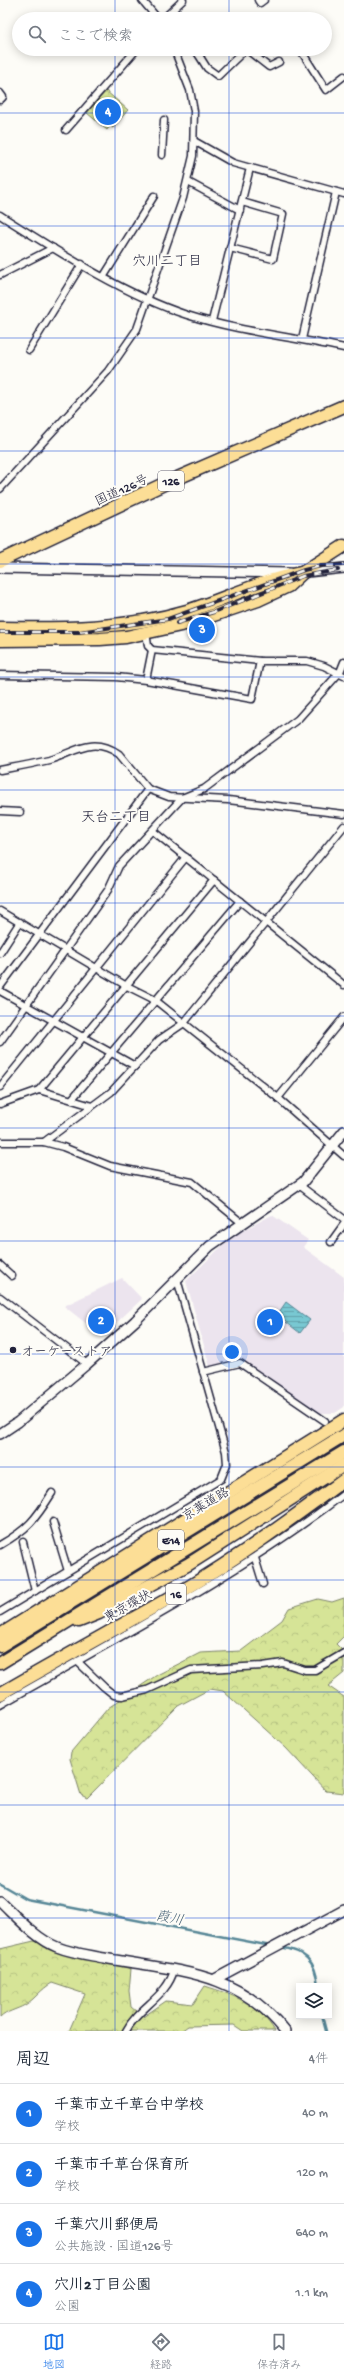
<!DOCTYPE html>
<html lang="ja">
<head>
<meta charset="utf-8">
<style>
  body { margin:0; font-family:"Gochi Hand","Klee One",sans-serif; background:#f2f2f3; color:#1f2937 }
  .controls { position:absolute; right:12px; bottom:12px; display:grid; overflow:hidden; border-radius:0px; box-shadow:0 2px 10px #0003 }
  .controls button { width:36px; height:36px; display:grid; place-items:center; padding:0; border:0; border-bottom:1px solid #e0e1e3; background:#fff; color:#1f2937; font:20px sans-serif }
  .you { position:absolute; left:232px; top:1352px; width:14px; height:14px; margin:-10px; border:3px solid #fff; border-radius:50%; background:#1a73e8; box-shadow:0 0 0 6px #1a73e833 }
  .badge { display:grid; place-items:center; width:26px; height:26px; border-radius:50%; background:#1a73e8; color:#fff; font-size:13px; font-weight:700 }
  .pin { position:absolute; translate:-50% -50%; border:2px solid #fff; box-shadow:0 1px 4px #0006 }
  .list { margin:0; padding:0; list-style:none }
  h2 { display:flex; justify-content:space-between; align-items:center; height:52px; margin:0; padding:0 16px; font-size:17px }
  h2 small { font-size:13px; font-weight:400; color:#747a83 }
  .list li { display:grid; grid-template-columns:26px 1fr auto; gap:12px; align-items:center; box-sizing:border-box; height:60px; padding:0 16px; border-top:1px solid #e0e1e3 }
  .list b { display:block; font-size:15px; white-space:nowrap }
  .list p { margin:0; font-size:13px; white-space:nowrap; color:#747a83 }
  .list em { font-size:13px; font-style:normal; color:#747a83 }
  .icon { flex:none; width:22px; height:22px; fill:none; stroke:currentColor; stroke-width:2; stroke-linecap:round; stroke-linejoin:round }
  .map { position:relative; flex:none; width:344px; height:2031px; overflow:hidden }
  .search { position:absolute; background:#fff; box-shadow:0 2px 10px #0003; left:12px; right:12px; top:12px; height:44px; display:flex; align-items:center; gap:10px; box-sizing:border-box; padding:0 14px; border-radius:22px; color:#747a83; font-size:15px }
  .sheet { height:292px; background:#fff }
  nav { display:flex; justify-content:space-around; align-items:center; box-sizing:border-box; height:56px; border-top:1px solid #e0e1e3; background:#fff; font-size:11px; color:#747a83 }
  nav a { display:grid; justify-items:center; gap:2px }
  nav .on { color:#1a73e8 }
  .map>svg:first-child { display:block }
</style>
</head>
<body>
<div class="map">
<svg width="344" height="2031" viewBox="0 0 344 2031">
  <defs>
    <pattern id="forest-crowns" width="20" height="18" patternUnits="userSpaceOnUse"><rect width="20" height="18" fill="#d6e497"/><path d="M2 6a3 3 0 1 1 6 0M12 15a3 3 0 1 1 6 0" fill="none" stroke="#b7c383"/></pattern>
    <pattern id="water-rules" width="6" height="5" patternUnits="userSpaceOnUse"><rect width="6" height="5" fill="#78c8d2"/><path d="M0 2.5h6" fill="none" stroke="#62a2ac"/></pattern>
  </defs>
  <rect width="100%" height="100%" fill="#fdfcf7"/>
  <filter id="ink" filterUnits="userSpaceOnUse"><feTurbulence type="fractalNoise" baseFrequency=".025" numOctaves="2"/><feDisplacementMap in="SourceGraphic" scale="8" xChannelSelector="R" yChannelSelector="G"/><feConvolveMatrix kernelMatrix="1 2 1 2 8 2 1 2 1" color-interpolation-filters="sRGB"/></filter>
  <g filter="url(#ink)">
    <g fill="#ece4ee">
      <path d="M272,1215L308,1240L303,1247L344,1277V1407L335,1413H319L239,1359L210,1367L186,1281L231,1237Z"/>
      <path d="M122,1278L142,1299L102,1336L64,1306Z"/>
    </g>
    <g fill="url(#forest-crowns)" stroke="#7c8369">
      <path d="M106,91L128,110L113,128L110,126L107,130L87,113Z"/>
      <path d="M344,1598V1636L336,1644L344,1652V1673L328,1686L344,1697V1793L326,1791L286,1748L223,1691L210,1689L178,1706L87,1798L81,1795L70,1759L71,1752L108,1708L157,1675L200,1653L241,1651L282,1620L289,1608L318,1599L332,1602Z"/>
      <path d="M34,1941L131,1969L129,1991L131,2007L143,2017L166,2001L193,2004L205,1986C234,1995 258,2004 275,2031H243L234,2025L188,2026L181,2031H69L85,1994L52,1983C41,1989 35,1999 25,2005C16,2010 7,2011 0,2018V1949Z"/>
    </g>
    <path fill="url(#water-rules)" stroke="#568696" d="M286,1302L310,1320L300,1333L277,1315Z"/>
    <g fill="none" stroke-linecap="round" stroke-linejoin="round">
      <g stroke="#568696" stroke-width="2.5">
        <path d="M0,1884L26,1899L271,1946"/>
        <path d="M280,1947C304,1951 316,1960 318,1986"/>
        <path d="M322,2016L326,2031"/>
      </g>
      <defs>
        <g id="street">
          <path d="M142,0L158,19"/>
          <path d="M258,0L260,3L264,0"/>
          <path d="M173,10L178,19"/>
          <path d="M163,19L183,0"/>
          <path d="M195,49L207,68L218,76L246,49L269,67L279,62"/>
          <path d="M300,49L326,90L344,76"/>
          <path d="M199,55L206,49"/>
          <path d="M0,93L3,97L0,100"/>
          <path d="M66,130L137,49"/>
          <path d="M194,141L233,163L344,194"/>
          <path d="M162,155L164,120"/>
          <path d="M188,182L240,210"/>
          <path d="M0,215C57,251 123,294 187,315C237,331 292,337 344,348"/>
          <path d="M230,248L273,259L283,214L242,202"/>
          <path d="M0,275L53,248"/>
          <path d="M104,276L154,196"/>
          <path d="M212,321L250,168"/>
          <path d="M302,339L336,192"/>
          <path d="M29,350L82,264"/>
          <path d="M0,489L108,371L137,329L183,198L193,156L194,111L190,90L174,49"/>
          <path d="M146,632L148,646L152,650L260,661H307L324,666L344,676"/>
          <path d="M0,675L116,677L146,680L252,699L260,661"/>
          <path d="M146,680L152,650"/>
          <path d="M0,770C16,767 33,764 49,760C74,753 92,735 119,754L148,789L169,797L228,800L344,814"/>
          <path d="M0,811L20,812"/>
          <path d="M153,831L344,985"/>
          <path d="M0,911L125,985L155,1000L278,1098L344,1156"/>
          <path d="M0,953L20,922"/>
          <path d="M0,987L148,789"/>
          <path d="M0,991L135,1066"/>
          <path d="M0,1042L108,890L119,866L182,798L204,789L298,719L340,672L344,662"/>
          <path d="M0,1087L186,857"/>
          <path d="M39,1090L92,1106"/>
          <path d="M278,1098L344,1017"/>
          <path d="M72,1099L240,901"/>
          <path d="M0,1104L39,1090L214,880"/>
          <path d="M0,1142H44L63,1147L110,1166L192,1182L242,1223"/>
          <path d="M44,1142L111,1092L159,1040L184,1023L344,826"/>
          <path d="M299,1185L344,1219"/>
          <path d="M331,1242L344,1224"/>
          <path d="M0,1265L12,1276"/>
          <path d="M0,1297L87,1364"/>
          <path d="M203,1372L240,1363L325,1421"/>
          <path d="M53,1522L68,1571"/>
          <path d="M23,1542L35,1591"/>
          <path d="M0,1545C28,1529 35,1520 52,1493"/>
          <path d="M255,1558L263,1584"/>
          <path d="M0,1612L221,1479L227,1464L226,1452L177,1279"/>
          <path d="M77,1661L104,1687L114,1695L122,1696L147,1690L191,1670L263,1666L283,1663L305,1670H315L344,1653"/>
          <path d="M0,1705C117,1638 237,1576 344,1494"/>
          <path d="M126,2031C138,2007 167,1997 174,1970"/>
        </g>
        <g id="secondary">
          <path d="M0,568L289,573"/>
          <path d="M307,572L344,568"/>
          <path d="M0,1434L18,1422L87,1364L135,1321L210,1246L303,1182L344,1131"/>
          <path d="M0,1901C17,1917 35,1938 57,1947C72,1953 89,1955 104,1958C175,1971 237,1970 285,2031"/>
          <path d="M215,1979L344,1910"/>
        </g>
        <g id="highway">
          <path d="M0,561L166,483L344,406"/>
          <path d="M0,628C63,629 126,629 187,611C226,599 261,580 302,573"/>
          <path d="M0,640L100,639L126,637L190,623L258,600L288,586L302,573L344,546"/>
          <path d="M79,1621L99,1613L189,1564L344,1465"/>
          <path d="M0,1635L344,1420"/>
          <path d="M0,1646L344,1435"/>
          <path d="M0,1663L344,1452"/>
          <path d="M0,1694C60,1659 121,1626 182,1591C238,1558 291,1519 344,1480"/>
        </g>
      </defs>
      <use href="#street" stroke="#22223b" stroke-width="9"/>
      <use href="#secondary" stroke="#22223b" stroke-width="12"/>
      <use href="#highway" stroke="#22223b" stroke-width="15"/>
      <use href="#street" stroke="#fdfcf7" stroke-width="6"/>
      <use href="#secondary" stroke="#fdfcf7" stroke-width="9"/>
      <use href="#highway" stroke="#fcde96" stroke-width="12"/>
      <defs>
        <g id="rail">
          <path d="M177,623L214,612L303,576L338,570"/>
          <path d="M0,632H79L168,619L304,570L321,566L344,565"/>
        </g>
      </defs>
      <use href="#rail" stroke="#22223b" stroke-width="4"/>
      <use href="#rail" stroke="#fdfcf7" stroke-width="2.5" stroke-dasharray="8" stroke-linecap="butt"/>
    </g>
  </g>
  <path fill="none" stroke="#1d4ed8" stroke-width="1" stroke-opacity="0.55" d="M115,0V19M229,0V19M115,49V2031M229,49V2031M0,113H344M0,226H344M0,338H344M0,451H344M0,564H344M0,677H344M0,790H344M0,903H344M0,1016H344M0,1128H344M0,1241H344M0,1354H344M0,1467H344M0,1580H344M0,1692H344M0,1805H344M0,1918H344"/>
  <circle fill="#22223b" stroke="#fdfcf7" stroke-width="1.5" cx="13" cy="1350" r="4"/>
  <g text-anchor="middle" stroke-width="4" stroke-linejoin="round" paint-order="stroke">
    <g fill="#fdfcf7" stroke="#646373" stroke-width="1">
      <rect x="158" y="471" width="26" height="20" rx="3"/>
      <rect x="158" y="1530" width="26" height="20" rx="3"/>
      <rect x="166" y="1584" width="20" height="20" rx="3"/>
    </g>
    <g font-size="12" font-weight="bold" fill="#22223b">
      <text x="171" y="485">126</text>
      <text x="171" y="1544">E14</text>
      <text x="176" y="1598">16</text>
    </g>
    <g font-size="13" fill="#22223b" stroke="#fdfcf7">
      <text transform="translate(121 489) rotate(-25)" y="5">国道126号</text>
      <text transform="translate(205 1503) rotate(-31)" y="5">京葉道路</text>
      <text transform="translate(127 1605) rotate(-29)" y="5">東京環状</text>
    </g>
    <g font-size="13" fill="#22223b" stroke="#fdfcf7" text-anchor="start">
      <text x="21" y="1355">オーケーストア</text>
    </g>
    <g font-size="14" fill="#22223b" stroke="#fdfcf7">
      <text x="167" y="265">穴川二丁目</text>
      <text x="116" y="821">天台二丁目</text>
    </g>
    <g font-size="14" font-style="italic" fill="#405c70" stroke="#fdfcf7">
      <text transform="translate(170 1917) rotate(11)" y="5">葭川</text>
    </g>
  </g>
</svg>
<div class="controls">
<button><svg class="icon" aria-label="layers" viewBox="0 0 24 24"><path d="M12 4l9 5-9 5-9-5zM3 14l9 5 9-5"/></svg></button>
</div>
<div class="you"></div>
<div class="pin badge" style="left:270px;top:1322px">1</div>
<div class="pin badge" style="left:101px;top:1321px">2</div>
<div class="pin badge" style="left:202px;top:630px">3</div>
<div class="pin badge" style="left:108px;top:112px">4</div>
<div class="search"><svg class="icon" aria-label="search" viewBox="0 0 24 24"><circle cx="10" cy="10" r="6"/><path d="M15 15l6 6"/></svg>ここで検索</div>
</div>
<section class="sheet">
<h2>周辺<small>4件</small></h2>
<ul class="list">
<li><span class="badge">1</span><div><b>千葉市立千草台中学校</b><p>学校</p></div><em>40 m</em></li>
<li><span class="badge">2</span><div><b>千葉市千草台保育所</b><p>学校</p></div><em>120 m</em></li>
<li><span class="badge">3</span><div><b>千葉穴川郵便局</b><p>公共施設 · 国道126号</p></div><em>640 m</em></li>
<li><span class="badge">4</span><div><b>穴川2丁目公園</b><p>公園</p></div><em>1.1 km</em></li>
</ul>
</section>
<nav>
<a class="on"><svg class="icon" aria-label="map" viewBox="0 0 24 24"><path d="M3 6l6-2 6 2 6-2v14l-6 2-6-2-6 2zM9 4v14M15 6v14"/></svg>地図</a>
<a><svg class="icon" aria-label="directions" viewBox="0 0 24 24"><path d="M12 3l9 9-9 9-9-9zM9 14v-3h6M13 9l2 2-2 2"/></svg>経路</a>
<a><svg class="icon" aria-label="saved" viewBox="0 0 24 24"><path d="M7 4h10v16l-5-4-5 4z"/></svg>保存済み</a>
</nav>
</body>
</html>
